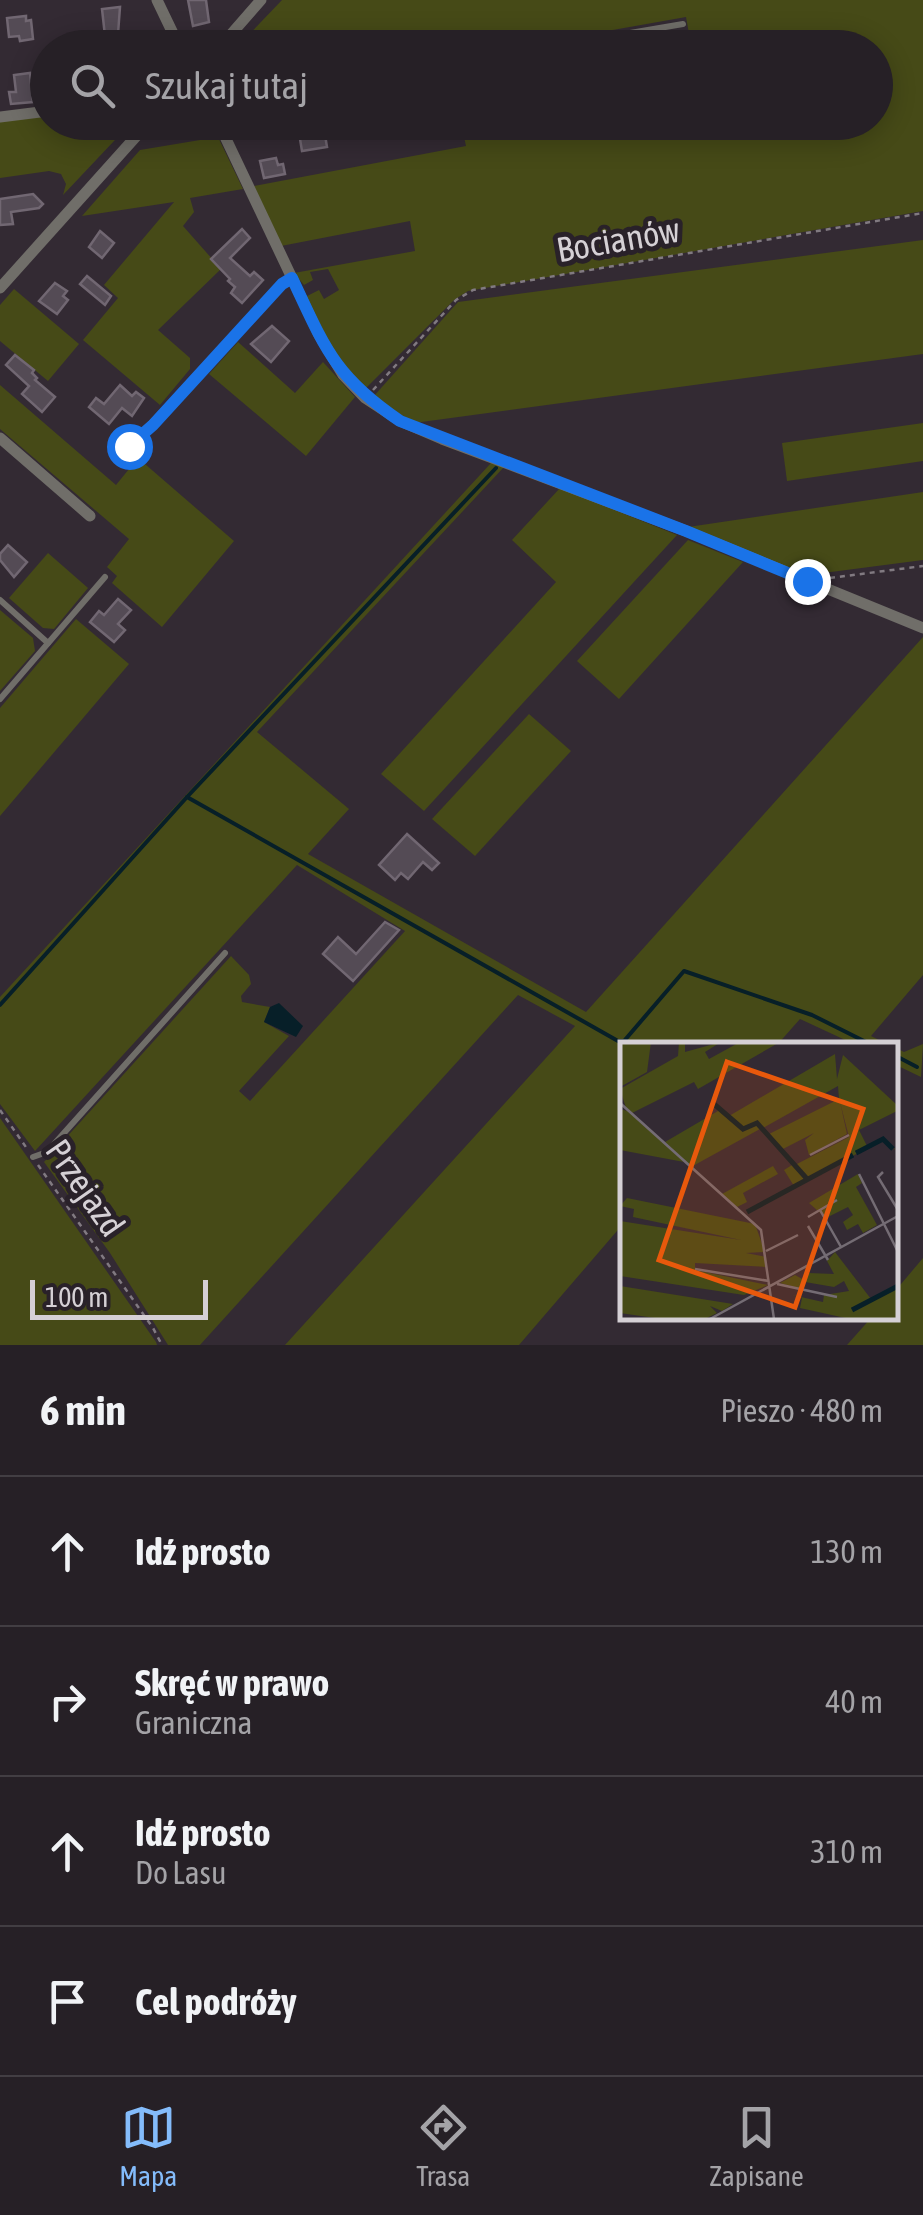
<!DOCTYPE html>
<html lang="pl">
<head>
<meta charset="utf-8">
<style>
  body { margin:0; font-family:"Asap Condensed",sans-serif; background:#322d32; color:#f1f3f6 }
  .scale { position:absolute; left:30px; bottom:25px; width:178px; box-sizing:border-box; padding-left:10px; border:5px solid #d5d0d5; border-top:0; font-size:28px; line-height:35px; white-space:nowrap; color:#d5d0d5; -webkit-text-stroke:8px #292129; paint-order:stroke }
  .stop { position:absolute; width:30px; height:30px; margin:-22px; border:8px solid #1a73e8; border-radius:50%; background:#fff }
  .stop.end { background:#1a73e8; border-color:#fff; box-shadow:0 2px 10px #0008 }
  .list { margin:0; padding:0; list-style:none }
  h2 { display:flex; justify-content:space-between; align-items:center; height:130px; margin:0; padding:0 40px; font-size:42px }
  h2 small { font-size:32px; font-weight:400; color:#a4a3a7 }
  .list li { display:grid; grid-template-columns:65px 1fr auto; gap:30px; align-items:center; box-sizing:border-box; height:150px; padding:0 40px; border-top:2px solid #423e43 }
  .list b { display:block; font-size:38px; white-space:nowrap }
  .list p { margin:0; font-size:32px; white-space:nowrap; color:#a4a3a7 }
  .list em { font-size:32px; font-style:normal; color:#a4a3a7 }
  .icon { flex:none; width:55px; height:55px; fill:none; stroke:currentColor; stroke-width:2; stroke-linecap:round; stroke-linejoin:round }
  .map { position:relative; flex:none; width:923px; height:1345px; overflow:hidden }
  .search { position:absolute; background:#262026; box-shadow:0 5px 25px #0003; left:30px; right:30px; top:30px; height:110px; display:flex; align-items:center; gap:25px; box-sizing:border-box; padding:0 35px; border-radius:55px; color:#a4a3a7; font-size:38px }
  .sheet { height:730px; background:#262026 }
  nav { display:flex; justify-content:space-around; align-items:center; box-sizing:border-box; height:140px; border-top:2px solid #423e43; background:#262026; font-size:28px; color:#a4a3a7 }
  nav a { display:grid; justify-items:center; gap:5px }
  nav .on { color:#84bcfb }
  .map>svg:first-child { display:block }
</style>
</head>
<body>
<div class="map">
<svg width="923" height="1345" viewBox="0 0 923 1345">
  <rect width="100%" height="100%" fill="#332a33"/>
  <g fill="#464a17">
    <path d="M282,0H923V211L468,291L454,300L363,391L340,365L305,297L319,290L324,299L339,290L328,269L310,272L313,280L304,285L294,273L415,251L410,221L281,246L254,186L466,146L461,123L876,122V48L700,47L690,39L686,17L517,47L236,48Z"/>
    <path d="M47,115L48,122L131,123L63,195L66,184L61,174L49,171L0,178V121Z"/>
    <path d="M218,137L243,189L190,198L194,212L183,226L221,269L158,330L190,358V369L160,405L83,340L118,298L104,285L174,202L82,216L140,150Z"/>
    <path d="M923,240V354L414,423L373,397L458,302Z"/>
    <path d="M14,289L79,344L48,381L0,341V305Z"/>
    <path d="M238,342L295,393L323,362L355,397L306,456L209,374Z"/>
    <path d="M0,385L116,485L138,458L234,541L162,627L112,583L117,576L107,567L129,539L0,429Z"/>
    <path d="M923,423V461L787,481L782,443Z"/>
    <path d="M491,463L504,467L257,732L349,809L308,854L586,1012L923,637V975L871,1036L889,1045H856L800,1019L777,1045H623V1224L519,1345H285L575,1026L518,995L200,1345H168L110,1253L44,1162L231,956L249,975L251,984L241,996L242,1002L270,1007L264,1022L289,1036L239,1091L250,1101L405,931L297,865L35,1151L0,1104V997Z"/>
    <path d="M560,488L677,535L424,811L381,774L556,582L512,540Z"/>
    <path d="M923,492V560L808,575L688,527Z"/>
    <path d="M688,540L743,562L619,699L577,661Z"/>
    <path d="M48,553L88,588L54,629L43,628L9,598Z"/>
    <path d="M0,610L33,638L35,651L0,691Z"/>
    <path d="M76,619L129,664L0,816V708Z"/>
    <path d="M529,714L571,751L475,856L432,819Z"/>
    <path d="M923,1044L921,1077L896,1065V1048L904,1052Z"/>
    <path d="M0,1118L156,1342L157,1345H0Z"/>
    <path d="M923,1258V1345H847L871,1318H896V1290Z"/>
  </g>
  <path fill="#071f28" d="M279,1003L303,1026L296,1037L264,1022L270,1007Z"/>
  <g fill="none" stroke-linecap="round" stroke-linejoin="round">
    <g stroke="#071f28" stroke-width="4">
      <path d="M187,797L618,1041H624L684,971L812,1015L872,1045"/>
      <path d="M0,1005L187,797L496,468"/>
      <path d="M896,1056L917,1067"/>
    </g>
  </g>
  <g fill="#544b55" stroke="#716772" stroke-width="2.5">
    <path d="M188,0H206L209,22L193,26Z"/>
    <path d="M120,7L118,34L105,36L102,9Z"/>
    <path d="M26,16V21L31,20L33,39L20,41L19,36L9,37L7,18Z"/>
    <path d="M30,73L33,102L11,104L9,92H16L14,75Z"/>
    <path d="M272,122H313V127L274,134Z"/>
    <path d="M324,129L327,147L302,151L299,133Z"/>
    <path d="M276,158L278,165L283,164L285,174L264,178L260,161Z"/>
    <path d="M33,194L43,204L39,208L11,212L13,224L0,225V199Z"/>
    <path d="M242,229L250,238L230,258L250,276L254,272L263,280L242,303L231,293L235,287L228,281L230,279L211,259Z"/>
    <path d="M100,231L114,243L102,258L89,247Z"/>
    <path d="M87,276L111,296L105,305L80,284Z"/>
    <path d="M55,283L67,291L63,296L68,300L57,314L39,301Z"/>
    <path d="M272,326L289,341L271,362L251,344Z"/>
    <path d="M15,355L34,370L32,373L37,378L35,380L55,397L42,412L22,394L29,386L6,365Z"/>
    <path d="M120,385L132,396L136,392L144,398L132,416L122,408L109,424L89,407L96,398L104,404Z"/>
    <path d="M8,545L27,562L14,577L0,560V554Z"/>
    <path d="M118,599L131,610L118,624L125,630L114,642L90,622L99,611L104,615Z"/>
    <path d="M407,834L439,863L432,870L423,862L408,879L401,873L395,880L379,865Z"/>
    <path d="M385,922L399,930L353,981L323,954L338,937L356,954Z"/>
  </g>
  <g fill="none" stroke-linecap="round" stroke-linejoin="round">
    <g stroke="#817a81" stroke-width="2.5" stroke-dasharray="5 5" stroke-linecap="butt">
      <path d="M133,48L165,44"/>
      <path d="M373,390L456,300L473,290L923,213"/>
      <path d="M830,578L923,566"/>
      <path d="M0,1110L28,1150"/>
      <path d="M38,1165L153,1328L162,1345"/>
    </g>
    <g stroke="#706e69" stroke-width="6">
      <path d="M542,48L683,24"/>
      <path d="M129,446L290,278"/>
      <path d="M0,600L48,643"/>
      <path d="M0,699L105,577"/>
      <path d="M33,1157L47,1152L55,1143L225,953"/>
    </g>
    <g stroke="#706e69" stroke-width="11">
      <path d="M157,0L180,48"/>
      <path d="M219,48L261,0"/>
      <path d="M0,117L48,111"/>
      <path d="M218,122L319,335L343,375L365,398L400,421L442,439L686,531L923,628"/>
      <path d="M0,288L149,122"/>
      <path d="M0,438L90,516"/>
    </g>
  </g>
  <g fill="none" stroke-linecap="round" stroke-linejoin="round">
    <path stroke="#1a73e8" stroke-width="12" d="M129,446L153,425L282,284L292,278C325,348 334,376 400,421L686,531L807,581"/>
  </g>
  <g text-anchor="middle" stroke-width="10" stroke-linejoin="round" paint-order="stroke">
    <g font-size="35" fill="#d5d0d5" stroke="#292129">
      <text transform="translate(618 240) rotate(-10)" y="12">Bocianów</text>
      <text transform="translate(85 1188) rotate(55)" y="12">Przejazd</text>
    </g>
  </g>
  <g transform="translate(620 1042)">
    <rect width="278" height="278" fill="#332a33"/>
    <path d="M0,0H31L27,30L0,45ZM59,0H65V10L101,0L85,10L89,17L120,0H160L78,47L74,40L12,71L64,120L0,108V67L7,69L0,47L58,14ZM215,12L217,37L223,13L277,63V69L239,88L247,104L264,96L277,109L262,98L126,172L174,144L164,128L172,123L140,87L71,125L45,100L98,69L94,60L109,74ZM218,44L219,57L149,92L143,86ZM220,60L229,95L175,123L163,107L194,91L185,98L189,113L227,92ZM153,124L158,132L123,151L127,160L117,165L102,152ZM238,132L242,141L236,145L257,183L243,191L238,182L227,188L223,180L233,173L228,165L206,176L189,161ZM7,156L135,182L145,210L126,211L146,215L147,225L75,221V228L148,243L124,253L0,234V179L121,198L13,175L14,167L0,164ZM215,210L251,257L277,244V277H230L180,266L182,256L172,253L203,260L204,253L229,249L224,239L214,245L185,240L183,247L160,241L175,233L186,239L188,231L214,232L207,219ZM0,244L113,262L102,269L90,264L97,271L85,277H42L0,271Z" fill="#464a17" fill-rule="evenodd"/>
    <path fill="none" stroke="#071f28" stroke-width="5" d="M94,62L123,87L137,81L188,138M236,111L263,97L273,107M127,170L233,113M232,268L278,244"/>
    <path fill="none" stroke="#746c74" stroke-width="2.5" d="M0,61L141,188L154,277M190,113L229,93M263,130L258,135L278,168M239,132L278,210M200,168L221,205M188,175L217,158M188,184L208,218M146,209L178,193M75,227L149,239M157,242L217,255M90,277L278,174"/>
    <path fill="#e8590c" fill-opacity="0.15" stroke="#e8590c" stroke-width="5" d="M107,20L243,67L175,265L39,218Z"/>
    <rect width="278" height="278" fill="none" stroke="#d5d0d5" stroke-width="5"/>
  </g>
</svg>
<div class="scale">100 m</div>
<div class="stop" style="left:129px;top:446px"></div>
<div class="stop end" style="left:807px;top:581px"></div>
<div class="search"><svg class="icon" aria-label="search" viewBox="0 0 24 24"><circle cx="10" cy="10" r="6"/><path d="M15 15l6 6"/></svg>Szukaj tutaj</div>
</div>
<section class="sheet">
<h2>6 min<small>Pieszo · 480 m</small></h2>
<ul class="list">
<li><svg class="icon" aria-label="ahead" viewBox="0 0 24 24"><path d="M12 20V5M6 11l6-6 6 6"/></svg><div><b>Idź prosto</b></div><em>130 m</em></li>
<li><svg class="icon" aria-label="right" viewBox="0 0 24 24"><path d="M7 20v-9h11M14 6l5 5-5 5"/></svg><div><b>Skręć w prawo</b><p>Graniczna</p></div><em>40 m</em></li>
<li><svg class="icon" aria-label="ahead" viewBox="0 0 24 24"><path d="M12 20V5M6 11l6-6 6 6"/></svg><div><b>Idź prosto</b><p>Do Lasu</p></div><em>310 m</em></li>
<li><svg class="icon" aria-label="arrive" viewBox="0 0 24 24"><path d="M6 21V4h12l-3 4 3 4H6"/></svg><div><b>Cel podróży</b></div></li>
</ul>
</section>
<nav>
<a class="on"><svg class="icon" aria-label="map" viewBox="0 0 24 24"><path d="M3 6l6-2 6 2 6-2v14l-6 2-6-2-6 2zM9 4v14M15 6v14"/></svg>Mapa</a>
<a><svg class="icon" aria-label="directions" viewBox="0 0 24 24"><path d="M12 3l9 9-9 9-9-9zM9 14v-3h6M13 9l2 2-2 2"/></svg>Trasa</a>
<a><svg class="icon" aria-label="saved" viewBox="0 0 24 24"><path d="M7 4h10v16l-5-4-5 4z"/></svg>Zapisane</a>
</nav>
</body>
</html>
